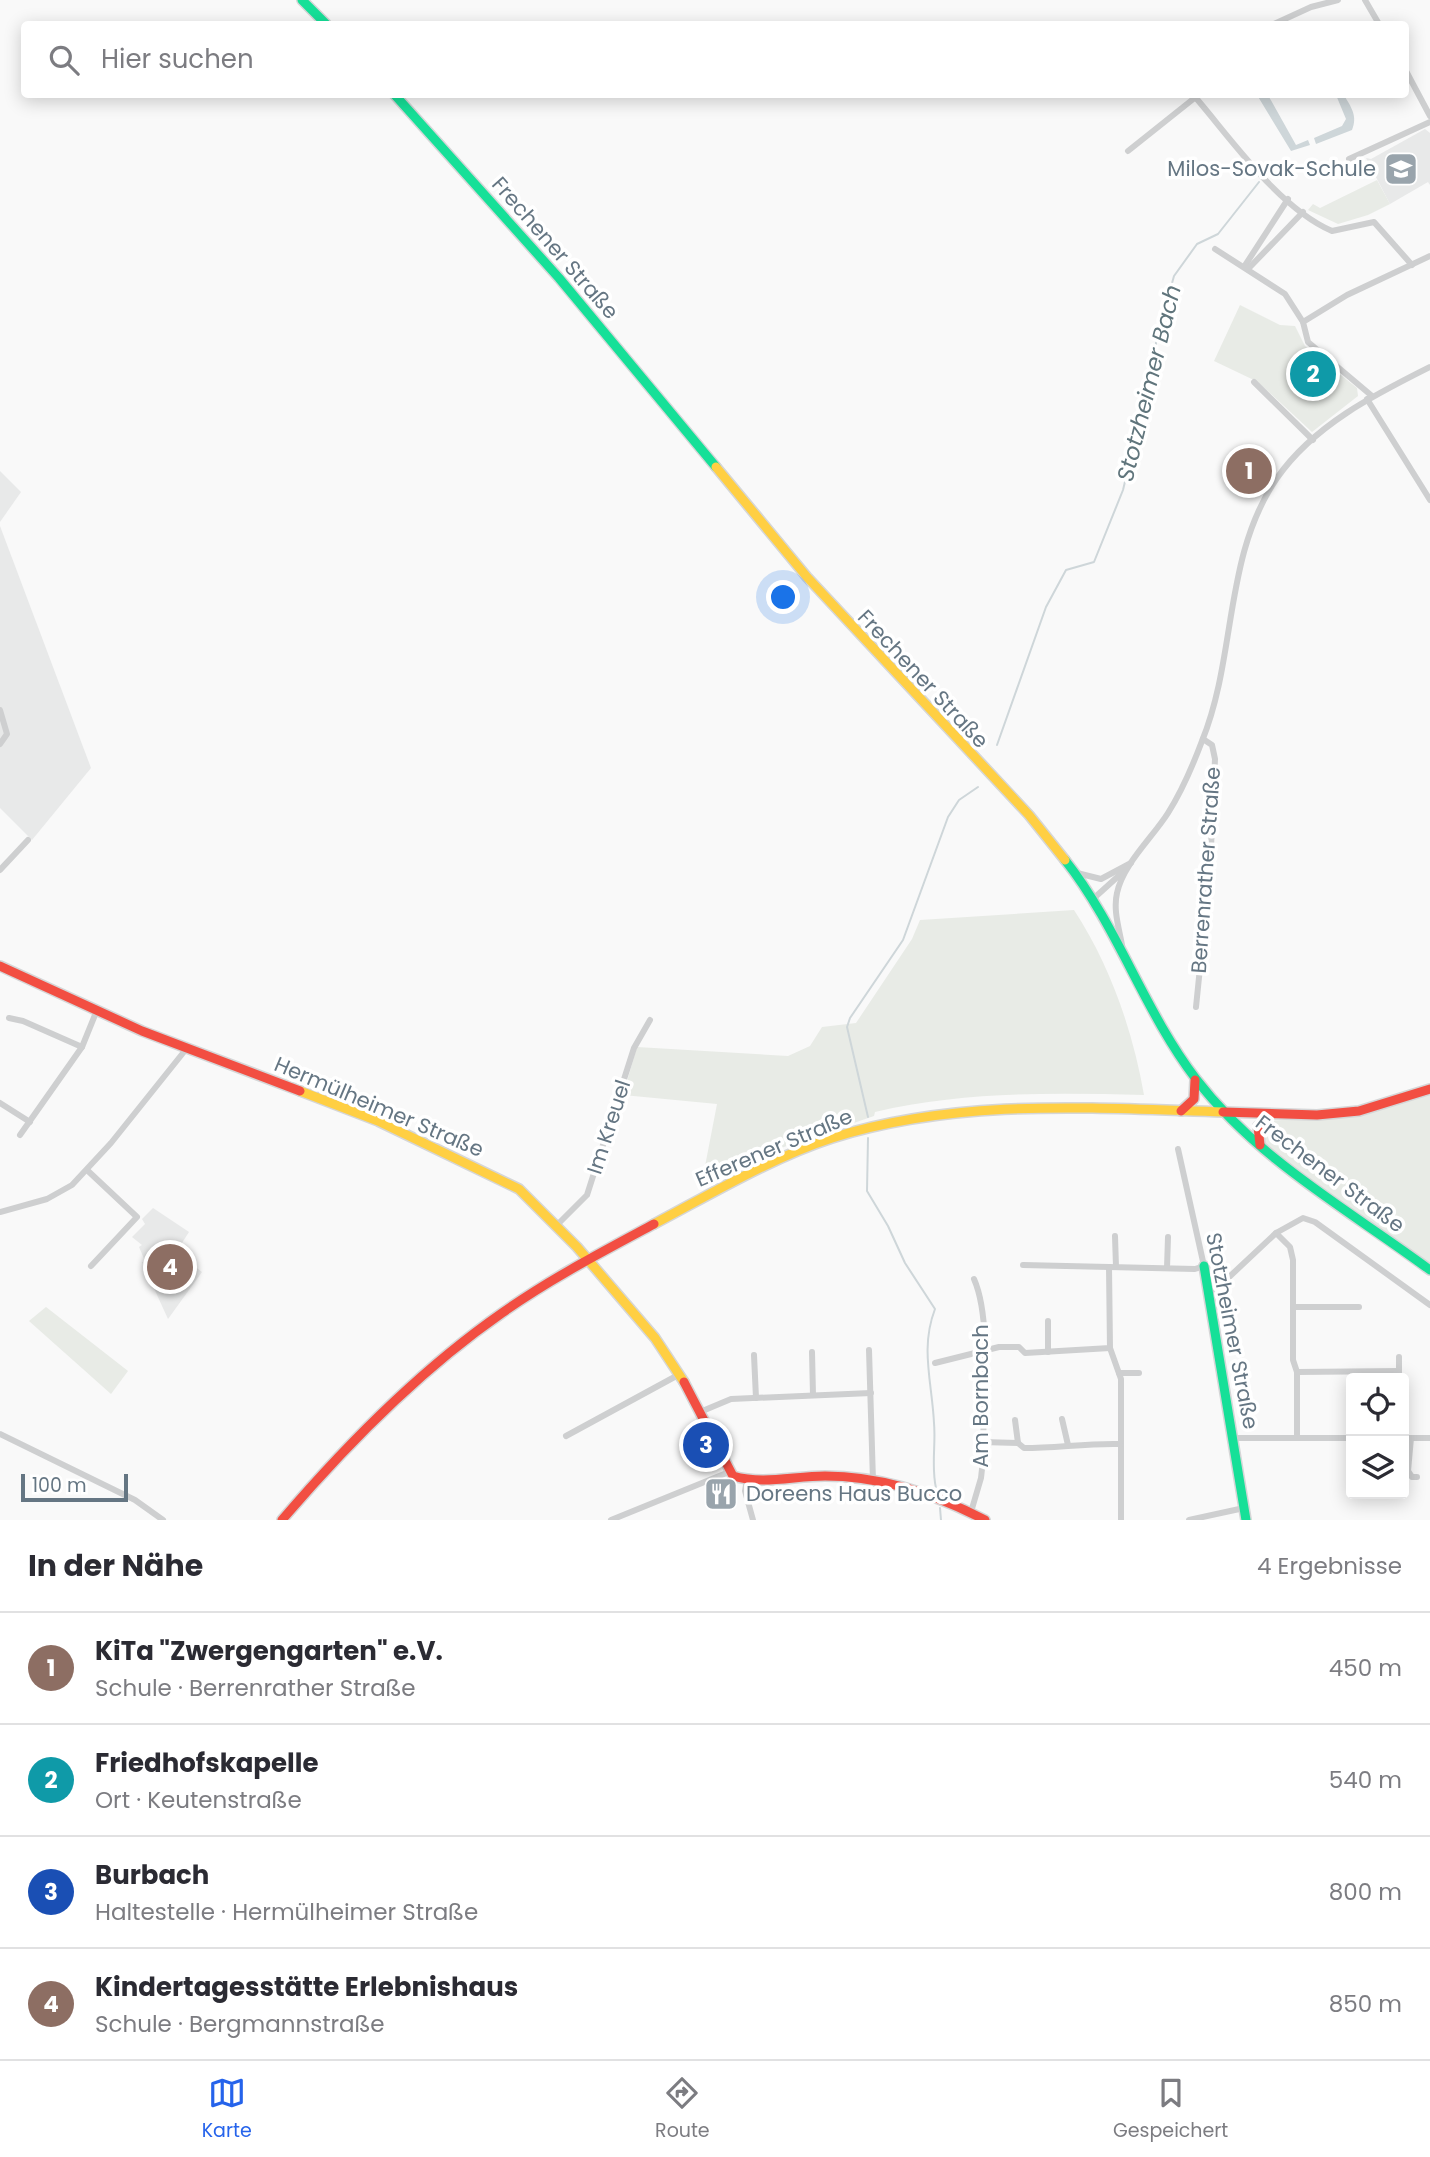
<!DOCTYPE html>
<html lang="de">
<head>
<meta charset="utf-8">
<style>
  body { margin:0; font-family:Poppins,sans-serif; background:#f2f2f3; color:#2b2b33 }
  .controls { position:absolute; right:21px; bottom:21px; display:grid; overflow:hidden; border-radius:7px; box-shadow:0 4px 18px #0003 }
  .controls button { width:63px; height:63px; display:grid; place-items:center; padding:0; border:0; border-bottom:2px solid #e1e1e2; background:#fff; color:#2b2b33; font:35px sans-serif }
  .scale { position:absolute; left:21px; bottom:18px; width:107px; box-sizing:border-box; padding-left:7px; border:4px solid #657683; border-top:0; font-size:19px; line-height:24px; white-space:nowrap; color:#657683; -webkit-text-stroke:5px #fff; paint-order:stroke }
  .you { position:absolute; left:784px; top:598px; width:24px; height:24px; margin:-18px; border:5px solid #fff; border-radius:50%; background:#1a73e8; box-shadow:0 0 0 10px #1a73e833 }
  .badge { display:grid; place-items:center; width:46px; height:46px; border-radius:50%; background:#2563eb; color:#fff; font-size:23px; font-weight:700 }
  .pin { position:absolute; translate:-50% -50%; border:4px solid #fff; box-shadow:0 2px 7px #0006 }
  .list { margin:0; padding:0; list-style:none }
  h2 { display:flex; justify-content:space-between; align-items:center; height:91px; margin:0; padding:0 28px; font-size:30px }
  h2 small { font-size:23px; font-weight:400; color:#7c7c81 }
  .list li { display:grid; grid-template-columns:46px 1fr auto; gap:21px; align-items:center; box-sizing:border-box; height:112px; padding:0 28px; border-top:2px solid #e1e1e2 }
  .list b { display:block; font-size:26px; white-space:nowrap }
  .list p { margin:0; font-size:23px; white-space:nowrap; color:#7c7c81 }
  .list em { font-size:23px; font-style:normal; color:#7c7c81 }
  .icon { flex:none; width:38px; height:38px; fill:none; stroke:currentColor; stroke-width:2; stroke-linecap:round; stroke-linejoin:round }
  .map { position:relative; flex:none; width:1430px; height:1520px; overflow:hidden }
  .search { position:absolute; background:#fff; box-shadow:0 4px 18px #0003; left:21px; right:21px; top:21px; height:77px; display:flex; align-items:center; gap:18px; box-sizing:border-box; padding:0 24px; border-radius:7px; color:#7c7c81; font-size:26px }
  .sheet { height:539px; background:#fff }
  nav { display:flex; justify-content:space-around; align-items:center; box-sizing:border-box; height:98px; border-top:2px solid #e1e1e2; background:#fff; font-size:19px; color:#7c7c81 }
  nav a { display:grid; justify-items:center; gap:4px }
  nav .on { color:#2563eb }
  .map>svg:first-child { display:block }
</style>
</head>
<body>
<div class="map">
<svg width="1430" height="1520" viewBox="0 0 1430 1520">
  <rect width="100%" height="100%" fill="#f9f9f9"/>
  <g fill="#e8e9e9">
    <path d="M1425,129L1430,133V185L1428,182L1390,204L1366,158L1371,159Z"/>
    <path d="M0,471L21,492L0,522Z"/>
    <path d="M0,526L91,768L32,840L0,808Z"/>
    <path d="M153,1208L189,1232L176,1252L202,1272L168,1319L142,1262L145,1261L139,1247L142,1245L132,1237L145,1224L142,1219Z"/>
  </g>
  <g fill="#e8ebe6">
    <path d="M1377,180L1390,204L1368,215L1338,224L1308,210L1313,204L1320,208Z"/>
    <path d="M1240,305L1280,325L1295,326L1305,346L1357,388L1358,396L1312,432L1258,382L1214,361Z"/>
    <path d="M1074,910C1110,965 1133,1031 1144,1095C1054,1093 964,1091 875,1112L874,1116L781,1148L701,1187L717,1104L623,1095L637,1047L788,1056L810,1046L822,1027L856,1023L912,939L920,920Z"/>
    <path d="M1430,1094V1264L1304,1177L1263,1141L1262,1129L1267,1121L1362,1115Z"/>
    <path d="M46,1307L128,1371L111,1394L29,1321Z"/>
  </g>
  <g fill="#ced6d9">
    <path d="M1257,95H1268L1296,145L1308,140L1310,145L1291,151Z"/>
    <path d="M1336,95H1344C1351,107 1358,116 1352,130L1316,144L1314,138L1342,126L1346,119Z"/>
  </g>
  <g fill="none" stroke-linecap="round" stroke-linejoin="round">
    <g stroke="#ced6d9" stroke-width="2">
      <path d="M1263,173L1275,166"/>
      <path d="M997,745L1046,607L1066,570L1094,562L1123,490L1134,444V428L1156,370V341L1174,276L1197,244L1218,234L1259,182"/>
      <path d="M868,1117L847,1027L850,1018L903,940L948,817L959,800L978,787"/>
      <path d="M868,1138L867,1191L888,1226L905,1263L935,1309C920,1348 932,1382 934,1423C936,1445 931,1466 936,1488"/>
      <path d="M940,1508L941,1520"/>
    </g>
    <defs>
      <g id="fast">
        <path d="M302,0L326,24"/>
        <path d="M394,94L559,278L716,467"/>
        <path d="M1065,860C1118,927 1144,1011 1196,1079C1258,1160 1349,1210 1430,1270"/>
        <path d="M1204,1266L1246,1520"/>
      </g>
      <g id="slow">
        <path d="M716,467L807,577L1029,815L1065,860"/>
        <path d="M300,1091L378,1121L519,1189L577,1247L655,1338L684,1382"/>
        <path d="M654,1224C709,1195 773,1157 832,1138C959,1098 1091,1108 1223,1112"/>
      </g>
      <g id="jam">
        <path d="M0,966L142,1031L300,1091"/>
        <path d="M1181,1111L1194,1099L1195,1080"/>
        <path d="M1223,1112L1317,1115L1359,1111L1430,1089"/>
        <path d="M1260,1145L1258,1126L1272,1114"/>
        <path d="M684,1382L733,1476C763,1485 794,1476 825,1476C882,1476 935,1494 985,1520"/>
        <path d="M282,1520C347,1444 420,1370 502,1313C550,1279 602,1252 654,1224"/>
      </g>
    </defs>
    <use href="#fast" stroke="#d5d6d7" stroke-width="12"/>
    <use href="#slow" stroke="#d5d6d7" stroke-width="12"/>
    <use href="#jam" stroke="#d5d6d7" stroke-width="12"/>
    <g stroke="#cecfd0" stroke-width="6">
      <path d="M1365,0L1379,24"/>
      <path d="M1274,24L1311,7L1338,0"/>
      <path d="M1406,71L1430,116"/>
      <path d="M1196,98C1232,140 1279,208 1332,231L1374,222L1412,265"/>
      <path d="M1128,151L1197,96"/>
      <path d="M1349,159L1430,122"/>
      <path d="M1215,249L1285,294L1303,322"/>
      <path d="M1244,267L1288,199"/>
      <path d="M1248,269L1303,212"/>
      <path d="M1254,382L1313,440"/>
      <path d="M1372,396L1308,342L1303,322L1347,295L1430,256"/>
      <path d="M1367,399L1430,500"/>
      <path d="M0,710L7,734L0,744"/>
      <path d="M0,870L28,840"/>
      <path d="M1077,873L1101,879L1131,863"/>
      <path d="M1093,899L1124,871"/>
      <path d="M1122,945C1119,928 1113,910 1117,893C1123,864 1153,837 1168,813C1182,791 1193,765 1202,741C1237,655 1223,557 1277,478C1314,425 1374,395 1430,367"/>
      <path d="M1196,1007L1210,869L1215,759L1212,745L1203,739"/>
      <path d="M9,1018L23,1021L82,1047"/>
      <path d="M0,1103L30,1122"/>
      <path d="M20,1135L82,1047L97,1010"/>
      <path d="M87,1170L137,1217L91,1266"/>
      <path d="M0,1212L47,1199L72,1185L111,1143L187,1048"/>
      <path d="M557,1225L587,1195L634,1048L650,1020"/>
      <path d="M1276,1233L1290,1247L1293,1260V1360L1297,1372V1438"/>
      <path d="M1115,1236L1116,1267"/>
      <path d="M1023,1265L1195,1269L1204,1266L1178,1149"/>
      <path d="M1167,1268L1168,1237"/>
      <path d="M1211,1294L1276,1233L1303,1218L1315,1222L1430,1305"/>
      <path d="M1293,1307H1359"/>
      <path d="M1110,1348L1121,1379V1520"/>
      <path d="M869,1350L873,1481"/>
      <path d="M812,1352L813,1395"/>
      <path d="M1048,1352V1321"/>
      <path d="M754,1355L756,1398"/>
      <path d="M935,1363L999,1347H1019L1025,1353L1110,1348L1109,1267"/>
      <path d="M1297,1372L1399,1371"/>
      <path d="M1119,1373H1139"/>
      <path d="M1399,1378V1357"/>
      <path d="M700,1412L731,1399L871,1393"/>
      <path d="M1062,1419L1068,1445"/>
      <path d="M1015,1420L1018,1443"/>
      <path d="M0,1434L135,1500L163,1520"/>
      <path d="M566,1436L680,1374"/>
      <path d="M1235,1438H1351"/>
      <path d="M1350,1438L1351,1474"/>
      <path d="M1404,1438H1430"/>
      <path d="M1411,1438L1408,1471L1412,1477H1417"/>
      <path d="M982,1442L1018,1443L1024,1448C1057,1448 1087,1443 1120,1444"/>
      <path d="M747,1479L745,1491L753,1520"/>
      <path d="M971,1512L981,1478L983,1460C982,1412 993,1322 974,1279"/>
      <path d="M611,1520L729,1472"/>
      <path d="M1189,1520L1244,1508"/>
    </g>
    <use href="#fast" stroke="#16e098" stroke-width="9"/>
    <use href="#slow" stroke="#ffcf43" stroke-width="9"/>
    <use href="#jam" stroke="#f24e42" stroke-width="9"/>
  </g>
  <defs>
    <symbol id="school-square" viewBox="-11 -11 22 22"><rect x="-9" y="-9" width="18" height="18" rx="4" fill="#99a4ac" stroke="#fff"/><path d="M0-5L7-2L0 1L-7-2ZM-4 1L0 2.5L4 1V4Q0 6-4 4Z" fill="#fff"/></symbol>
    <symbol id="restaurant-square" viewBox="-11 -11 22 22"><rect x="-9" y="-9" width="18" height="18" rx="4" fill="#99a4ac" stroke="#fff"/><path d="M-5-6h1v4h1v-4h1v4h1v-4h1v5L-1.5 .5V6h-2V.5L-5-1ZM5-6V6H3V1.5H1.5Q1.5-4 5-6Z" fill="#fff"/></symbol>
  </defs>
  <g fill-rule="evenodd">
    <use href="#school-square" x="1382" y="150" width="38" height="38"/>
    <use href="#restaurant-square" x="702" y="1475" width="38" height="38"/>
  </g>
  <g text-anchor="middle" stroke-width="7" stroke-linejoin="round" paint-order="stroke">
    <g font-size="21" fill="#657683" stroke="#fff" text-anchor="end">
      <text x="1376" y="176">Milos-Sovak-Schule</text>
      <text x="746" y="1501" text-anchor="start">Doreens Haus Bucco</text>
    </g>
    <g font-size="21" fill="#657683" stroke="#fff">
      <text transform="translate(555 248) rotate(49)" y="7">Frechener Straße</text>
      <text transform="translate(923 679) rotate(47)" y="7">Frechener Straße</text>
      <text transform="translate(1206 870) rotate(-86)" y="7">Berrenrather Straße</text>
      <text transform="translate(379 1107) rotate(23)" y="7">Hermülheimer Straße</text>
      <text transform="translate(609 1127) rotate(-72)" y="7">Im Kreuel</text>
      <text transform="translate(774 1148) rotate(-23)" y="7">Efferener Straße</text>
      <text transform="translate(1330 1174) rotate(37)" y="7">Frechener Straße</text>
      <text transform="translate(1232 1331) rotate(79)" y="7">Stotzheimer Straße</text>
      <text transform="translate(981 1396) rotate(-90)" y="7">Am Bornbach</text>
    </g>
    <g font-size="23" font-style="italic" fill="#60757c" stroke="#fff">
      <text transform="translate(1149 383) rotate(-76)" y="8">Stotzheimer Bach</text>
    </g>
  </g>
</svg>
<div class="controls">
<button><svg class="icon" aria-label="locate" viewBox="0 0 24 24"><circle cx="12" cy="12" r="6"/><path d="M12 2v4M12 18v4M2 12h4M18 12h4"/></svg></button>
<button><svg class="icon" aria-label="layers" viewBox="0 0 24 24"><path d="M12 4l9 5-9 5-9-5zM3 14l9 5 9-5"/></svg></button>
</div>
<div class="scale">100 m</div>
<div class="you"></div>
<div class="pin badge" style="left:1249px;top:471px;background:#8d6e63">1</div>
<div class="pin badge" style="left:1313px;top:374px;background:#0f9aa8">2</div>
<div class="pin badge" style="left:706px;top:1445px;background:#1a4fb4">3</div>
<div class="pin badge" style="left:170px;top:1267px;background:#8d6e63">4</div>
<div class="search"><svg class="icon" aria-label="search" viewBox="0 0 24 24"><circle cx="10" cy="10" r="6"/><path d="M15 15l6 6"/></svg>Hier suchen</div>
</div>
<section class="sheet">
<h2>In der Nähe<small>4 Ergebnisse</small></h2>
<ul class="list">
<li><span class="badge" style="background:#8d6e63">1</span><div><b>KiTa &quot;Zwergengarten&quot; e.V.</b><p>Schule · Berrenrather Straße</p></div><em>450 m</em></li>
<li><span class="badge" style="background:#0f9aa8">2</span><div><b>Friedhofskapelle</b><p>Ort · Keutenstraße</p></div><em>540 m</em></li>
<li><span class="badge" style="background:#1a4fb4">3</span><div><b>Burbach</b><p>Haltestelle · Hermülheimer Straße</p></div><em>800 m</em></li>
<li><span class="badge" style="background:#8d6e63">4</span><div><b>Kindertagesstätte Erlebnishaus</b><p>Schule · Bergmannstraße</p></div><em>850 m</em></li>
</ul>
</section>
<nav>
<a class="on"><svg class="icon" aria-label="map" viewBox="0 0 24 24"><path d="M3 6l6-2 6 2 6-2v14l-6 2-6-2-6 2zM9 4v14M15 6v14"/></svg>Karte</a>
<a><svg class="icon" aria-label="directions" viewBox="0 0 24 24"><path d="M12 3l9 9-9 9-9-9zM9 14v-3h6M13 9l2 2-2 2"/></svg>Route</a>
<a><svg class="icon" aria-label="saved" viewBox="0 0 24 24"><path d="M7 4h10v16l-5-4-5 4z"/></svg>Gespeichert</a>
</nav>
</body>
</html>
